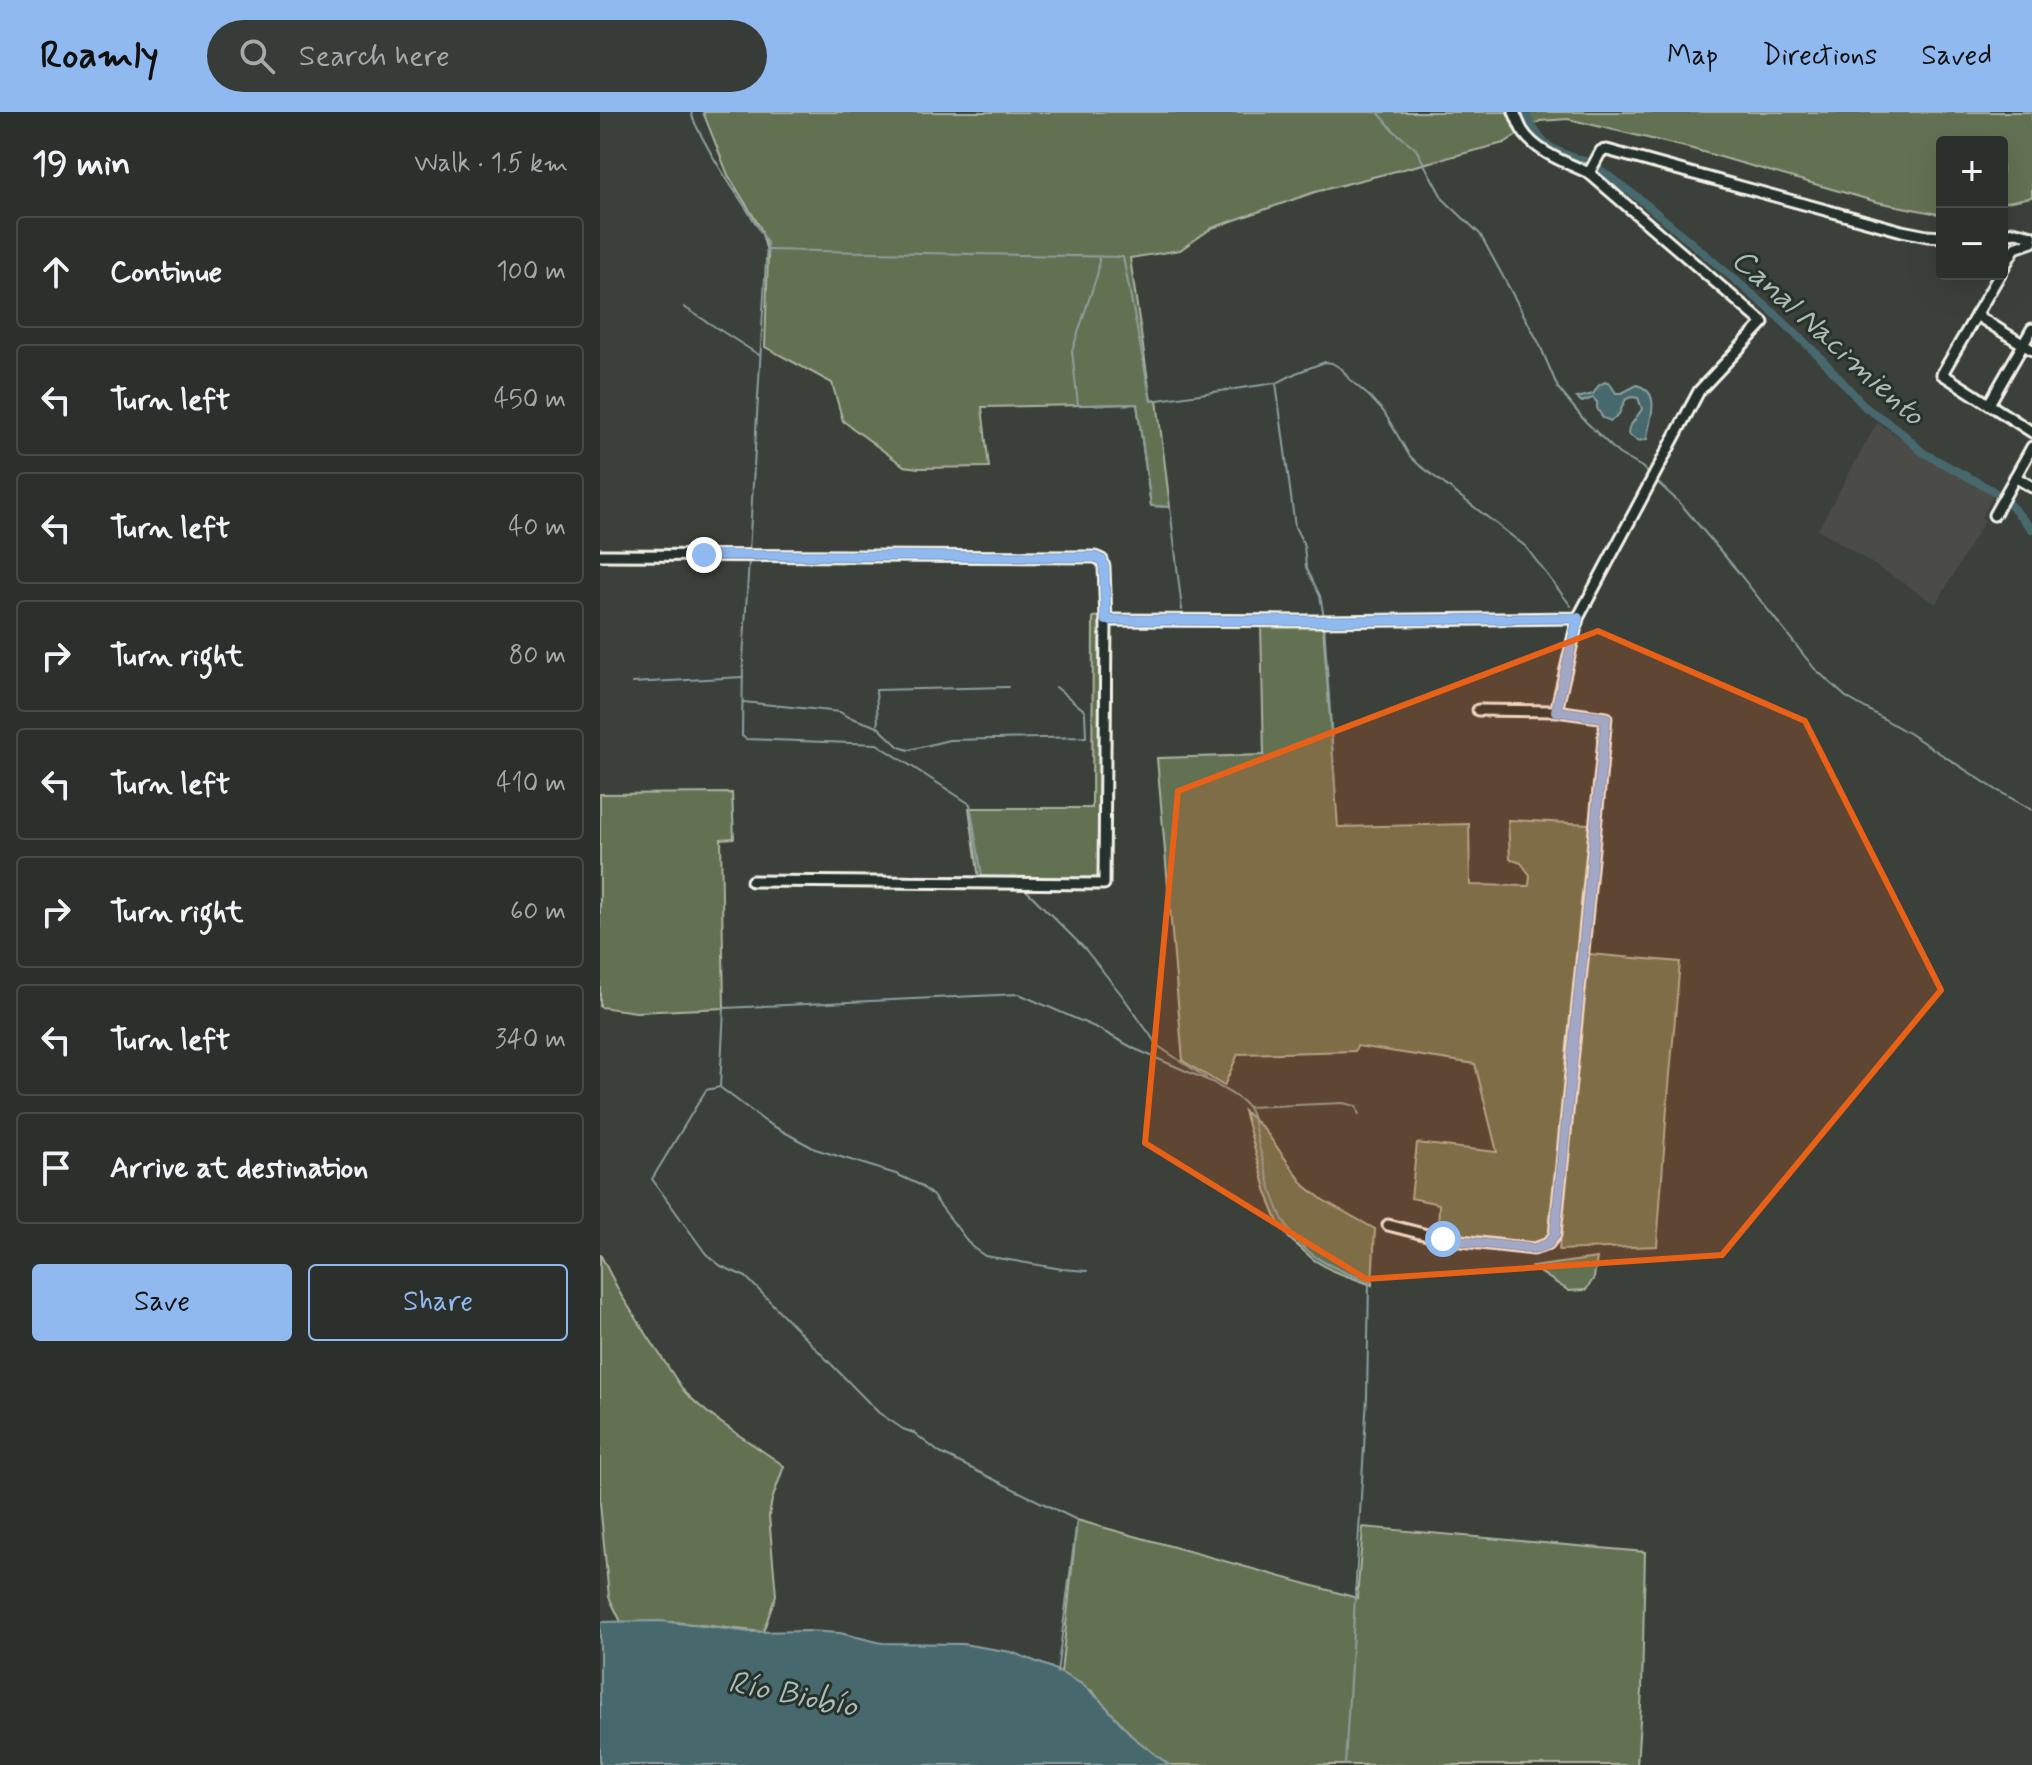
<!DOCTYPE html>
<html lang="en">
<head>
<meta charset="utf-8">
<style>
  body { margin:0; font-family:Mynerve,sans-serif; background:#383c38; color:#f1f3f6 }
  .controls { position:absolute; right:24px; top:24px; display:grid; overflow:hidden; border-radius:8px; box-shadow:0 8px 32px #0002 }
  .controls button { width:72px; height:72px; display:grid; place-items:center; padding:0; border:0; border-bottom:2px solid #484b48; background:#2c302c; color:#f1f3f6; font:40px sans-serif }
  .stop { position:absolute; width:24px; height:24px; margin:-18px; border:6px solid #90b9f0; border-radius:50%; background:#fff }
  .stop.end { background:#90b9f0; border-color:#fff; box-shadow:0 2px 8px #0008 }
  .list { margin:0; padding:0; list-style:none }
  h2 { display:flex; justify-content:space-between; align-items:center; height:104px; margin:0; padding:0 32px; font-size:34px }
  h2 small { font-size:26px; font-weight:400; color:#a6a9a9 }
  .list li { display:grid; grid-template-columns:52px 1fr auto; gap:24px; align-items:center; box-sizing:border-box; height:112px; margin:0 16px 16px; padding:0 16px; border:2px solid #484b48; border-radius:8px }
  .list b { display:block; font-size:30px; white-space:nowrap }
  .list em { font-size:26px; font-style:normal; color:#a6a9a9 }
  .actions { display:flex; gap:16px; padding:24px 32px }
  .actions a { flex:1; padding:18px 0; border:2px solid #90b9f0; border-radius:8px; text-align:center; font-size:28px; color:#90b9f0 }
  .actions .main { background:#90b9f0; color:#111 }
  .icon { flex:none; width:44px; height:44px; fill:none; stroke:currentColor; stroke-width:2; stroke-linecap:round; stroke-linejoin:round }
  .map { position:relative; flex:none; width:1432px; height:1653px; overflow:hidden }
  header { display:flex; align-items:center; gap:48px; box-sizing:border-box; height:112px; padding:0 40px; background:#90b9f0; color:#111 }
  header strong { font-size:38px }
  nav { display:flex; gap:44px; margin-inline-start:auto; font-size:28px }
  .search { width:560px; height:72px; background:#383c38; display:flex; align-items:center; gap:20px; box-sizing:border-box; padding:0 28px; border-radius:44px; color:#a6a9a9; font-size:30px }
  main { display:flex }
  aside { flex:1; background:#2c302c }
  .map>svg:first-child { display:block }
</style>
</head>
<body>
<header>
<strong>Roamly</strong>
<div class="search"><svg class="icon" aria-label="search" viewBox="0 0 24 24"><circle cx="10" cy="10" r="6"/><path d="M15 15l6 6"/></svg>Search here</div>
<nav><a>Map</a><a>Directions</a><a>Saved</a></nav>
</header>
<main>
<aside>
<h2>19 min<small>Walk · 1.5 km</small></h2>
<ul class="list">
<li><svg class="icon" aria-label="ahead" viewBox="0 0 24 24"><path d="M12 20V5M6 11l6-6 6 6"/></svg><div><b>Continue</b></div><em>100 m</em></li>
<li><svg class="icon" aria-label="left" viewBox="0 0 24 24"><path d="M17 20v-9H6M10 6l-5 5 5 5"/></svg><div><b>Turn left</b></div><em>450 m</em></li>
<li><svg class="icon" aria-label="left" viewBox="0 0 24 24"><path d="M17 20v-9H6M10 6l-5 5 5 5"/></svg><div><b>Turn left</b></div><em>40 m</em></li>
<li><svg class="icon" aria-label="right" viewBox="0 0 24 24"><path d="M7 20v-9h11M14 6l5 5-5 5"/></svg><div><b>Turn right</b></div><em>80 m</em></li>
<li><svg class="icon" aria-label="left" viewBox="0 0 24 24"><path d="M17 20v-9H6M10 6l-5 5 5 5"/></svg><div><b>Turn left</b></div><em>410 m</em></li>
<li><svg class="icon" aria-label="right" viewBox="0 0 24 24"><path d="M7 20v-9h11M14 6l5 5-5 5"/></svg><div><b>Turn right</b></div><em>60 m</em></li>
<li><svg class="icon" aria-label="left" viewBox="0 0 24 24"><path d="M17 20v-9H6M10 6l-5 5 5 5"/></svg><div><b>Turn left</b></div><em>340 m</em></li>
<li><svg class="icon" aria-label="arrive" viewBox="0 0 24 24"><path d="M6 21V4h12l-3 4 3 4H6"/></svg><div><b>Arrive at destination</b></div></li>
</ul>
<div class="actions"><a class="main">Save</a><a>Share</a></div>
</aside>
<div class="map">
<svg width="1432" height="1653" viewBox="0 0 1432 1653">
  <rect width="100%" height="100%" fill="#3b403a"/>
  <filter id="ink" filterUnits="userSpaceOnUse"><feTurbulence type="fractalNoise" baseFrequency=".0125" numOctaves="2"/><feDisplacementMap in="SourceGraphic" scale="16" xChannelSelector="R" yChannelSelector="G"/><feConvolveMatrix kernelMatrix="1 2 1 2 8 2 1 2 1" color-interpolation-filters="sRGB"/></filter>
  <g filter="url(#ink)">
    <path fill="#4c4c46" d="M1277,311L1394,382L1381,406L1385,408L1336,492L1218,417Z"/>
    <g fill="#637153" stroke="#acb19e" stroke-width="2">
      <path d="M103,0H1432V85L1402,91V30H1342V101L1338,102L1277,90L1089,36L968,7L940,9L904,31L715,80L612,116L580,138L530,146L551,289L557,288L570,395L551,394L537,292L382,295L389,355L318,356L304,354L243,309L232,271L165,235L168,143L160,115L128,63Z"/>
      <path d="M502,504L499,769L379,767L369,696H492L493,505Z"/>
      <path d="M661,513H723L738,715L869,712L870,773L929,774L930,763L921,751L910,747L908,708L990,712L952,1121L946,1129L928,1134L838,1119L839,1092L811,1086L817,1031L897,1040L875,952L757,934L755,939L638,942L624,974L583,949L557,646L664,643Z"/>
      <path d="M132,681L134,726L121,727L124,896L36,900L0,895V682Z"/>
      <path d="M989,842L1080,850L1067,996L1057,1134L959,1138L971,996Z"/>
      <path d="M644,999L663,1016L705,1074L723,1088L775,1117L772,1173L733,1159L714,1148L690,1127L679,1113L670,1091Z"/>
      <path d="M0,1142L21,1183L83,1278C112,1309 150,1329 184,1354L172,1388L169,1404L176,1483L163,1520L74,1510H21L9,1485L0,1391Z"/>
      <path d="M997,1146L994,1166L986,1178L969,1179L932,1155Z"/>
      <path d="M477,1408L757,1486L763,1415L1045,1440L1042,1579L1037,1653H569L534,1626L492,1579L461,1561Z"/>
    </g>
    <g fill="#47696e" stroke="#8c9f9f" stroke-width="2">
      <path d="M1005,270L1010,272L1016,281H1022L1037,273C1063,281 1049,307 1047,327C1039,331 1035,327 1028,322L1029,316L1042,297L1038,286L1032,285L1026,287L1019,302L1011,309L1003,306L997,296V290L993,286L982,290L977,286L993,282L999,273Z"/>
      <path d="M61,1509L150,1520L208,1519L240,1521L282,1531L363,1532L411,1540L450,1555L482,1572L500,1588L534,1626L569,1653H0V1510Z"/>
    </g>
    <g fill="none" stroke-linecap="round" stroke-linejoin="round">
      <g stroke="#8c9f9f" stroke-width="2">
        <path d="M91,0C94,12 101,23 107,34C125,68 149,97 167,131L149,440"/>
        <path d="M778,0L793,18L816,37L843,87L880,122L939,231L958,276L985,309L1019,342L1042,355L1051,364"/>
        <path d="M1412,112L1432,117"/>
        <path d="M166,138L523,145L551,289L676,271L695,415L704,433L706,455L720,484L724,505"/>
        <path d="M499,146L498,160L472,239L478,293L537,292L551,394L570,395L582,498"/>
        <path d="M84,195L159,243"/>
        <path d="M677,271L696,261L725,250L732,251L742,257L749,267L769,284L784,300L809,343L818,352L925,434L971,494"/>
        <path d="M1056,369L1080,391L1134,455L1214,556L1246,585L1310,622L1395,677L1432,698"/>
        <path d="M149,447L143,547L142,624L146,627L277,632L370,692L382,764"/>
        <path d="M724,512L736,687"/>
        <path d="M32,571L143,565"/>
        <path d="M143,590L240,600L246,604L278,615L299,635L309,638L349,628L486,625L485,599L456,575"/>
        <path d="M278,612L276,578L408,575"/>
        <path d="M424,776L485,837L521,882L558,934L606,966"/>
        <path d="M615,972C624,978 638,984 646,993C654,1002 656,1022 659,1034C680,1112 686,1142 769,1169L767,1285L745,1653"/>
        <path d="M121,976L166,1010L215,1037L296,1062L320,1073L333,1084L372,1135L385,1144L462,1157L487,1159"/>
        <path d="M648,995L743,991L756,994L759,1003"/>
        <path d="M457,1561L477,1408L340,1341L314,1321L303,1317L279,1301L146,1165L121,1154L106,1142L52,1067L106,978L120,975L124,896L419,882L497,916L535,937L614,971"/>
      </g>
      <g stroke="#47696e" stroke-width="8">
        <path d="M925,0C941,35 951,38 987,50"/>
        <path d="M999,57L1040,87L1173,200L1219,244L1265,295L1300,319L1322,340L1392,378L1411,394L1432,417"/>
      </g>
      <defs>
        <g id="minor">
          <path d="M989,61L1001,39L1007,38L1302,119L1327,124L1342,125"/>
          <path d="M1402,122L1416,120L1432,124"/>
          <path d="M1402,158L1415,136L1432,130"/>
          <path d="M1400,162L1342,262L1432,320"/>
          <path d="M1376,203L1432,238"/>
          <path d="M1389,292L1432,217"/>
          <path d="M1415,365L1432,375"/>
          <path d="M1394,403L1432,335"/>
          <path d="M0,443L495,445L502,448L504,455L506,508"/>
          <path d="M878,598L956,599L978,506"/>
          <path d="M152,769L504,772L506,508L719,509L978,506L1099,279L1163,211L989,61C967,51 935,40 922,18C919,13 917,6 914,0"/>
          <path d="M788,1113L843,1127L934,1137L948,1132L955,1123L1006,606L956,599"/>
        </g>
      </defs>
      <use href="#minor" stroke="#f4f1e8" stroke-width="15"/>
      <use href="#minor" stroke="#26332d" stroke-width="9"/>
    </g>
  </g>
  <g fill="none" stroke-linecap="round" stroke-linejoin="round" filter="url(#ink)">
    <path stroke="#90b9f0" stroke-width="10" d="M104,443L495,445L502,448L504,455L506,508L719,509L978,506L956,599L1006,606L955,1123L948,1132L934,1137L843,1127"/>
  </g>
  <path fill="#e96117" fill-opacity="0.2" stroke="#e96117" stroke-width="6" stroke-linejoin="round" d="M998,519L1205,609L1341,878L1122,1143L766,1167L545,1031L578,679Z"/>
  <g text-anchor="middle" stroke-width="6" stroke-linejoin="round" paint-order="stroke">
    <g font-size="32" font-style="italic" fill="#afbbb7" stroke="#26332d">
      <text transform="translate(1229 224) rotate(42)" y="11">Canal Nacimiento</text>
      <text transform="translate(193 1581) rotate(11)" y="11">Río Biobío</text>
    </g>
  </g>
</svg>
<div class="controls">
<button>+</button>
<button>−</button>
</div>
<div class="stop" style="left:843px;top:1127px"></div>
<div class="stop end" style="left:104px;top:443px"></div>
</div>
</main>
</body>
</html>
